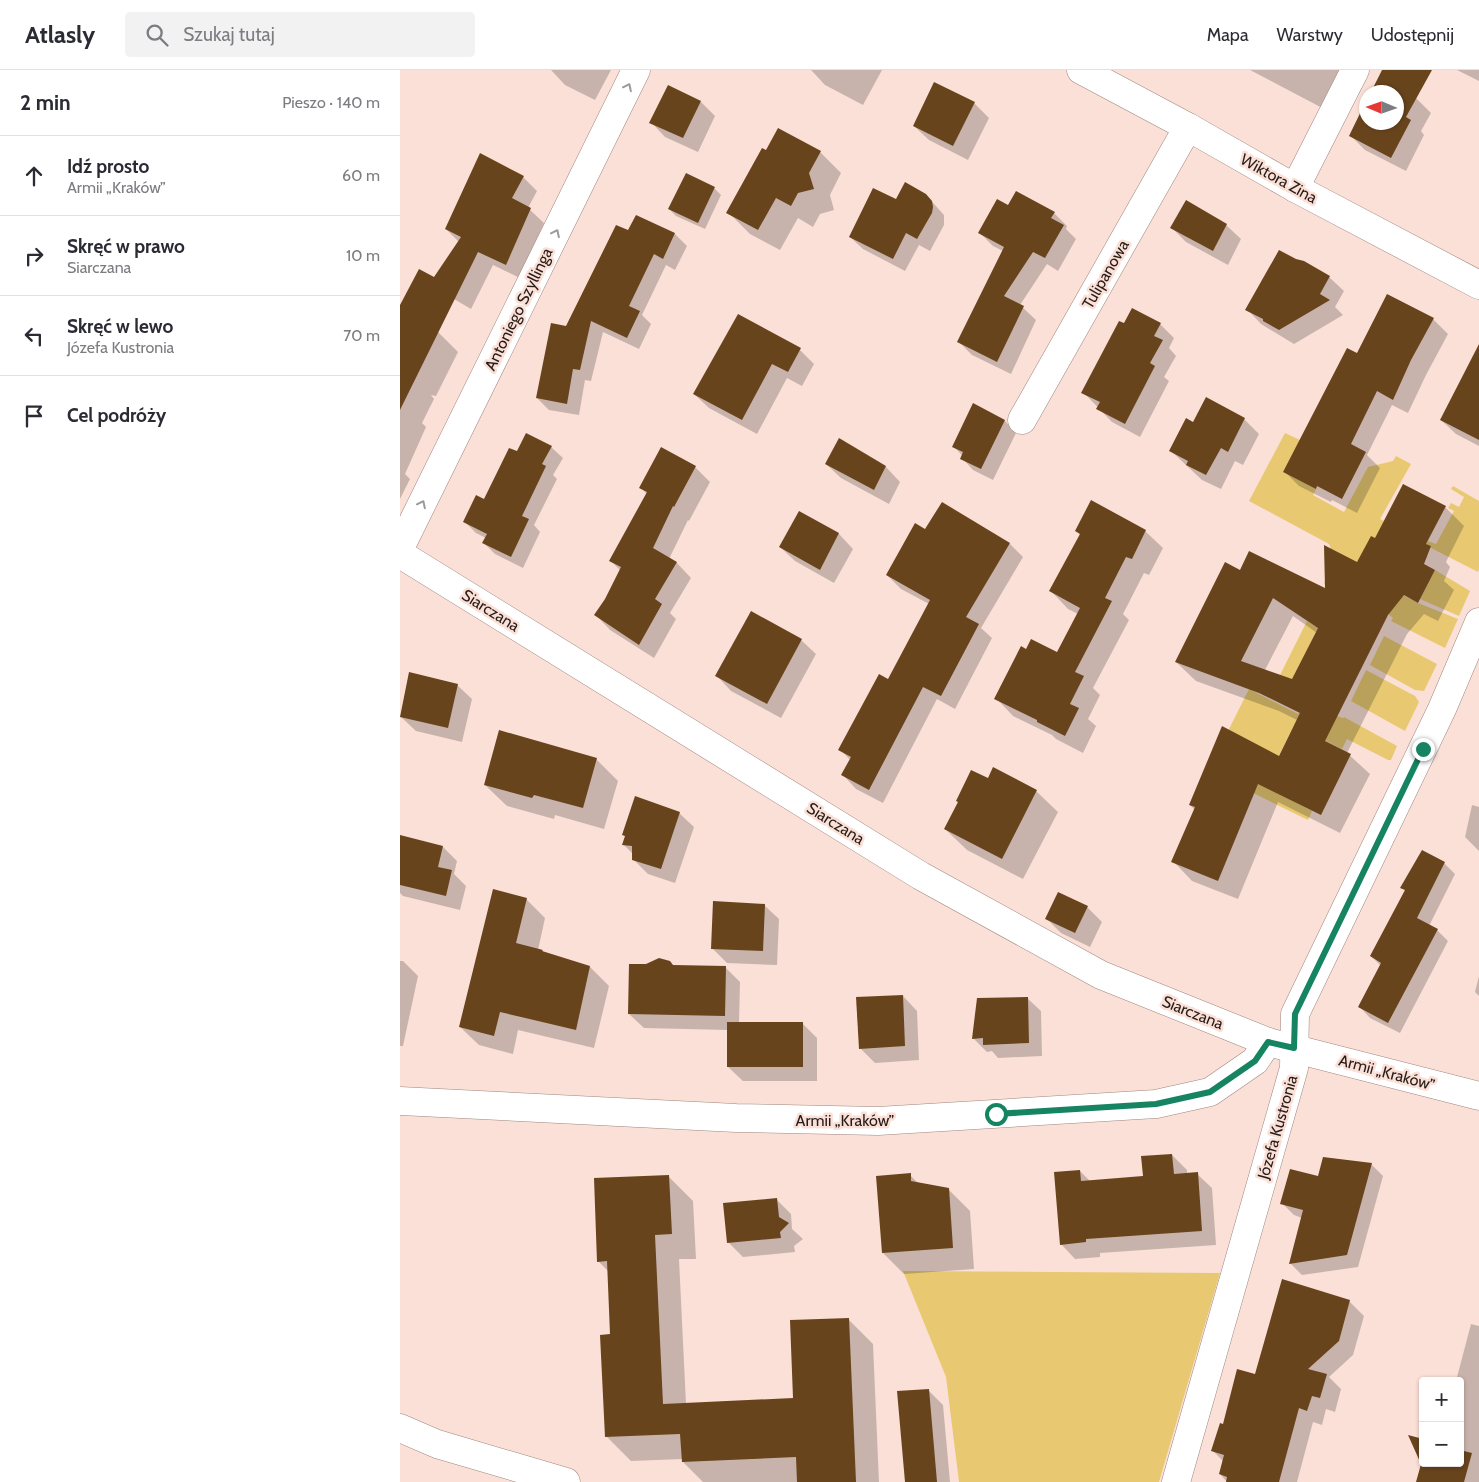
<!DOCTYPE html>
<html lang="pl">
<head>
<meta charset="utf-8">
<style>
  body { margin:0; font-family:Cabin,sans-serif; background:#f2f2f3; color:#2b2b33 }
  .controls { position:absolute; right:15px; bottom:15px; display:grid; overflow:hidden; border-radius:5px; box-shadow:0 1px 4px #0004 }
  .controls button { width:45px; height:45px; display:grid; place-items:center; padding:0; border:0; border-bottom:1px solid #e1e1e2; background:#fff; color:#2b2b33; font:25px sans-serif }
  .compass { position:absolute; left:959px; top:15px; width:45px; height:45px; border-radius:50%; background:#fff; box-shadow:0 1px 4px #0004; rotate:272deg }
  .stop { position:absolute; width:15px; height:15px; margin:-11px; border:4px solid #168461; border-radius:50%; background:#fff }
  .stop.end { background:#168461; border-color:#fff; box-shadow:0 1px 5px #0008 }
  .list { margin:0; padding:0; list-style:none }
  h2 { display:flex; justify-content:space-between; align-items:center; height:65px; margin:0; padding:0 20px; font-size:21px }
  h2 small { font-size:16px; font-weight:400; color:#7c7c81 }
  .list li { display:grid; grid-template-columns:32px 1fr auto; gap:15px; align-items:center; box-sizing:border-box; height:80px; padding:0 20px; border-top:1px solid #e1e1e2 }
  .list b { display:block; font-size:19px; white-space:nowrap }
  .list p { margin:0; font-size:16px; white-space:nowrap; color:#7c7c81 }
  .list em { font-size:16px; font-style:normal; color:#7c7c81 }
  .icon { flex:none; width:28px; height:28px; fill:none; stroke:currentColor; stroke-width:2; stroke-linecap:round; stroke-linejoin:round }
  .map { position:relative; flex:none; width:1079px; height:1412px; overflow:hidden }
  header { display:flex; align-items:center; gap:30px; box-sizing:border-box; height:70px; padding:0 25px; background:#fff; border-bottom:1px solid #e1e1e2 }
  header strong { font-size:24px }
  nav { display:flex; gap:28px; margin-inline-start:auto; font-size:18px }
  .search { width:350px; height:45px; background:#f2f2f3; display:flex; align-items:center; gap:12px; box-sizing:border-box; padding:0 18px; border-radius:5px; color:#7c7c81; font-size:19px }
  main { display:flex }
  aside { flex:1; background:#fff }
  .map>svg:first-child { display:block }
</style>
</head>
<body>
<header>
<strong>Atlasly</strong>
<div class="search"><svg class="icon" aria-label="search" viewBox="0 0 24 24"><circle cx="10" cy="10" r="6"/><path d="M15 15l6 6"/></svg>Szukaj tutaj</div>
<nav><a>Mapa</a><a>Warstwy</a><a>Udostępnij</a></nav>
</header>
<main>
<aside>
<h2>2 min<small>Pieszo · 140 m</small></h2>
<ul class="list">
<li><svg class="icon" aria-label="ahead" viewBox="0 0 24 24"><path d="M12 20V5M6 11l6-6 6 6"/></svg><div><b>Idź prosto</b><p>Armii „Kraków”</p></div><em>60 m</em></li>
<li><svg class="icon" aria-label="right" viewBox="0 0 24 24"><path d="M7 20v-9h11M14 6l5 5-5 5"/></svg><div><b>Skręć w prawo</b><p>Siarczana</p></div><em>10 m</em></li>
<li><svg class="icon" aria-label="left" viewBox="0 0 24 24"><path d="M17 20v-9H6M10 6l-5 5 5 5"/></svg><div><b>Skręć w lewo</b><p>Józefa Kustronia</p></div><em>70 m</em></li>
<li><svg class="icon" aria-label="arrive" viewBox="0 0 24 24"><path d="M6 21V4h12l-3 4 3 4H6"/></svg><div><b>Cel podróży</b></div></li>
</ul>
</aside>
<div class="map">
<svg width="1079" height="1412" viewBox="0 0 1079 1412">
  <rect width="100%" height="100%" fill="#fbe0d7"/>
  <g fill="#e8c972">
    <path d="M885,363L900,370L916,419L913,425L944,442L968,397L993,391L996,386L1011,394L980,449L984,451L958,501L1018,533L1058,549L1045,578L991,551L993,548L988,544L924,514L932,498L940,492L939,483L931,479L929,474L849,431Z"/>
    <path d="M1053,416L1079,431V499L1078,502L1031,478V476L1026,474L1028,471L1036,474L1054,441L1048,438L1051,433L1059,437L1064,427L1051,419Z"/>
    <path d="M1035,500L1070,521L1059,546L1020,529Z"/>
    <path d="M926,541L893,608L896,613L880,605L907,551L915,556Z"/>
    <path d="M984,566L1037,594L1024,621L1015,620L970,595Z"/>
    <path d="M966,600L1015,626L1019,632L1005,661L951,631Z"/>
    <path d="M849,619L898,644L899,642L885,635L937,646L943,648L944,647L997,676L991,690H988L947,669L942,679L894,655L864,716L912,741L908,750L808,701Z"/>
    <path d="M503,1201L820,1203L759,1412H559L546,1307Z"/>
  </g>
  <g fill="#0003" fill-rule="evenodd">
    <path d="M151,0H211L195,30L165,15Z"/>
    <path d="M411,0H482L463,35L425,15Z"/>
    <path d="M850,0H949L928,41Z"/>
    <path d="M1057,0H1079V11Z"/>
    <path d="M984,12L1016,28L1031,43L1021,61L1024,65L1006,101L965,80L950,65L966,34V52H996V22H979Z"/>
    <path d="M535,14L574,33L589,48L568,90L529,70L514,56Z"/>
    <path d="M301,32L315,46L298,82L265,67L251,52Z"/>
    <path d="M420,82L441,103L430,125L434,140L420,144L413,157L398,148L380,180L350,164L328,142Z"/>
    <path d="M123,107L137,121L128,138L144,153L120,208L93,195L71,239L47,225L59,172L46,159Z"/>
    <path d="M314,118L321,125L305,159L276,146L269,139Z"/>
    <path d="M526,125L544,145V155L530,181L519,175L505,201L463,179L450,167L496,131Z"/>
    <path d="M608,137L654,143L667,156L666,159L676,169L658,201L647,194L620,235L636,250L611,304L572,285L559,272L603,181L593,176L580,163Z"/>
    <path d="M237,146L275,164L287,176L275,200L266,195L242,245L251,254L239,279L203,262L191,311L185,310L179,345L149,340L137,328L166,257L228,162Z"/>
    <path d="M826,155L841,169L828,195L786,172L772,158Z"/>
    <path d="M929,207L944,221L935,237L943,245L894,274L861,254L847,239Z"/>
    <path d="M988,225L1033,249L1048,264L1026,305L1008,343L992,335L967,385L980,398L957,443L932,430L931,432L899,416L885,402L957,285Z"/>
    <path d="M0,242L38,262L58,282L36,326L31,325L34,329L22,353L26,357L5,404L10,409L0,429Z"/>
    <path d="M760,254L774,268L769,278L776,286L764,307L769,311L740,367L712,352L683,322L724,255Z"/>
    <path d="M400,280L414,294L402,316L387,308L357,364L309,338L294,324Z"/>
    <path d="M1079,281V376L1056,364L1041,350Z"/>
    <path d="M574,335L605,351L616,363L593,410L573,400L562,388L563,386L553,376Z"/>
    <path d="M844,349L859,364L843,395L835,391L821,419L802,410L771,381L793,353Z"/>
    <path d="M439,370L486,397L500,412L489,434L441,408L426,394Z"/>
    <path d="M151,377L163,388L153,405L157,409L134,455L140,462L123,498L95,484L84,473L86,468L76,463L64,451L85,431L118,383Z"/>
    <path d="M295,397L310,412L289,451L288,450L269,489L277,493L291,508L270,543L276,549L254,588L210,560L196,545L206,530L221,501L211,491L247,424L240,417Z"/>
    <path d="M542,434L610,474L623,487L581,558L592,568L555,639L537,629L483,733L456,719L443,705L451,691L440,679L489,611L529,534L501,519L487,505L526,461Z"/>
    <path d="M1045,437L1064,456L1046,492L1050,497L1044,511L1054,520L1038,551L1024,544L1007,564L947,683L970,704L940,763L878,732L838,829L792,811L773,791L795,740L790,735L879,688L897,650L879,641L796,611L776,592L841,501L927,520L958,493L975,470ZM893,546L917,563L893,611L865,600Z"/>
    <path d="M399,442L439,464L453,479L434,513L395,491L380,477Z"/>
    <path d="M677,461H745L763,478L749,505L744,503L723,544L729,550L693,618L700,625L688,649L696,656L683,683L656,669L652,665L613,646L596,628L627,581L658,584L678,544L668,539L651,521L680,465Z"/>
    <path d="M401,570L416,584L381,648L331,621L317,606Z"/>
    <path d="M57,615L72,629L62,672L16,661L1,647Z"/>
    <path d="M196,689L218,711L204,759L155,745L154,749L107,736L85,715Z"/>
    <path d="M588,710L636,721L658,742L623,809L567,780L545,759L559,732Z"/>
    <path d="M1072,735L1079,737V781L1065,767Z"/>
    <path d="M279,743L294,757L275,813L248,804L233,789V784L223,774Z"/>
    <path d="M0,767L43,777L57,791L54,804L66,816L60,840L3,826L0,823Z"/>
    <path d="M1044,793L1055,804L1029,856L1037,860L1048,871L1000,963L970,948L959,936L981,896L971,886L1005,821L1002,817Z"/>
    <path d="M126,829L145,848L138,880L190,897L209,916L194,978L118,960L113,984L79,975L60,957Z"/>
    <path d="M364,835L379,849L377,895L327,893L312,878Z"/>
    <path d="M687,837L702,852L690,877L661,863L646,848Z"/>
    <path d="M0,891H3L18,906L3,976H0Z"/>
    <path d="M246,895L325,897L340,912L339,953H402L417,968V1011H343L328,997V960L244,958L229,944Z"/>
    <path d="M1079,906V926L1075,922Z"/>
    <path d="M503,926L517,941L519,990L475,993L460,978Z"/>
    <path d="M627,928L641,941L642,986L598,988L592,981L587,982L573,968Z"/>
    <path d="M772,1085L787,1100V1104H797L812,1118L816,1175L700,1183V1187L675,1189L661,1174L680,1101L690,1111L744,1107Z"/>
    <path d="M971,1094L983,1106L958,1197L902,1205L890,1193L902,1148L894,1145L882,1133L919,1108Z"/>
    <path d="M510,1105L519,1114L548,1119L570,1141L574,1199L504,1204L483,1183Z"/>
    <path d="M268,1106L293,1131L296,1189H279L286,1334L394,1329L448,1249L473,1274L479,1412H303L283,1392V1389L231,1391L206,1366L211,1265L209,1202L198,1191Z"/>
    <path d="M376,1129L391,1144L392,1159L403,1169L394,1176L395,1182L343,1187L328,1172Z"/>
    <path d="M949,1231L964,1246L953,1285L929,1307L941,1319L935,1342L926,1339L922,1355L913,1352L897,1412H827L820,1404L824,1392L813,1381L824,1355Z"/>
    <path d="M1071,1254L1079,1256V1412H1017L1023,1393H1060V1311H1056Z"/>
    <path d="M528,1320L543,1335L550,1412H506Z"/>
  </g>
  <g fill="#68441d" fill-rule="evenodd">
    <path d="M982,0H1032L1006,47L1011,50L991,88L949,66L966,31V52H996V22H971Z"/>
    <path d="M534,12L575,32L553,76L513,56Z"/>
    <path d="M268,15L301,31L283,68L249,53Z"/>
    <path d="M378,58L421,81L409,103L414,119L398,123L391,136L376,128L358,160L326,143L362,78L366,80Z"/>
    <path d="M80,83L124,106L112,128L131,138L106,195L78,182L0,340V235L19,199L34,207L61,167L45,159Z"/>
    <path d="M286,103L315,117L298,153L268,139Z"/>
    <path d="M505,112L526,124L532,131L533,137L532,143L517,169L506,163L493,189L449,167L473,118L496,129Z"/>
    <path d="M616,121L655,142L651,148L664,155L645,188L633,182L604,226L624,236L597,292L557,272L604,177L578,163L597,129L608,135Z"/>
    <path d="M786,130L827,154L813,181L770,158Z"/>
    <path d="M236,145L275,163L263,189L254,184L229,236L240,241L227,268L191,251L180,300L173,299L167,334L136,328L151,253L166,256L216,155L228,160Z"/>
    <path d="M879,180L896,189L904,191L930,206L920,224L930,230L879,260L863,251V249L845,240Z"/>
    <path d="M987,224L1034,248L1011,290L993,330L977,321L951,374L966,382L942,429L917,416L916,419L883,402L947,278L957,283Z"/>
    <path d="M732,238L761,253L754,266L763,270L750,293L755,296L725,354L696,339L700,332L681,323L719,251L724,253Z"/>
    <path d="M338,244L401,278L388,302L372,294L342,350L293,324Z"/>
    <path d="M1079,274V370L1040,350Z"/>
    <path d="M806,327L845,348L828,382L821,378L806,405L786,395L788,391L769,381L786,348L793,352Z"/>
    <path d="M573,333L605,350L581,399L560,389L563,382L552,377Z"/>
    <path d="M126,363L152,376L142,394L146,396L122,446L129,449L111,487L82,473L87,464L63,452L76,425L84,429L109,378L117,381Z"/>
    <path d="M439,368L486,396L474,420L425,394Z"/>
    <path d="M261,377L296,396L274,437L273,436L253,478L277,492L255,529L262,534L239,575L194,545L205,529L221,497L209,491L247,422L239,418Z"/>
    <path d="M1003,414L1046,436L1026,474L1031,476L1024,494L1035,500L1018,533L1004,525L988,545L925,671L951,684L921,745L858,714L818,811L771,792L795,737L789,735L822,656L879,686L900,643L859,623L775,592L825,492L840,500L849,481L925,518L924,475L957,492L971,466L975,468ZM873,528L918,558L892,609L841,591Z"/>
    <path d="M691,430L746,460L732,489L726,487L705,528L712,531L675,602L684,606L670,634L679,638L665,666L637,652V650L594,629L621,576L626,579L631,569L657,582L680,538L649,521L680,464L675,461Z"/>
    <path d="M542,432L610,473L566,547L579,554L541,626L523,617L469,720L441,705L451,687L438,680L479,604L488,609L530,530L486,505L515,453L525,459Z"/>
    <path d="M399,441L439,463L420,500L379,477Z"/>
    <path d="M351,541L402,569L367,634L315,606Z"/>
    <path d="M9,602L58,614L48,658L0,647Z"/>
    <path d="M99,660L197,688L183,738L134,725L132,728L84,715Z"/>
    <path d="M593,697L637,720L602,789L544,759L558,732L556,731L571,700L588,708Z"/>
    <path d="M235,726L280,742L261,799L232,790V776L222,775L225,766L222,765Z"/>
    <path d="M0,765L43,776L38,797L52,800L46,826L0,815Z"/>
    <path d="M1022,780L1045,792L1017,848L1038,859L988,953L958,937L981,893L970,886L1005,820L1000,818Z"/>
    <path d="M93,819L127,828L116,873L143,880L142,881L190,896L176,960L100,942L94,966L59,957Z"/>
    <path d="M658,822L688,836L675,863L645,849Z"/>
    <path d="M313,831L365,834L363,881L311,879Z"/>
    <path d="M259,888L270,891L273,895L326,896L325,946L228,944L229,894H246Z"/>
    <path d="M503,925L505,976L459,979L456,927Z"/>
    <path d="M628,927L629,973L583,975V968L572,969L577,928Z"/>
    <rect x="327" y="952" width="76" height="45"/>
    <path d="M772,1084L774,1104L798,1102L802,1161L686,1169V1172L660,1175L654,1102L680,1100L681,1111L743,1106L741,1086Z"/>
    <path d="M923,1087L972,1093L947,1185L889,1194L903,1140L880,1134L890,1099L918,1106Z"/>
    <path d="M511,1103V1111L549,1118L553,1178L482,1183L476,1106Z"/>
    <path d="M269,1105L272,1164L255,1165L263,1334L393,1328L390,1250L449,1248L456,1412H397L396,1387L282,1392L280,1364L205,1367L200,1265L210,1264L207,1191L197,1192L194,1108Z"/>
    <path d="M377,1128L379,1147L389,1153L380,1162L381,1168L327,1173L323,1133Z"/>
    <path d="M882,1209L950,1230L939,1271L908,1299L927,1304L920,1328L912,1326L907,1341L899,1338L879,1412H826L827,1407L819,1404L824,1385L811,1381L820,1353L823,1354L837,1299L855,1304Z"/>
    <path d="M529,1319L537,1412H505L497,1321Z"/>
    <path d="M1008,1365L1023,1369V1393H1060V1380L1072,1383L1064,1412H1016L1021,1394Z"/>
  </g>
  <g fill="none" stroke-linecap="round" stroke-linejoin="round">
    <defs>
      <g id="minor">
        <path d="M681,0L788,57L895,118L1079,215"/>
        <path d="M895,118L955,0"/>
        <path d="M622,350L788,57"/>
        <path d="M0,478L236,0"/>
        <path d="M0,484L521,806L701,905L868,972L1079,1026"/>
        <path d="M0,1031L336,1048L478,1051L756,1034L810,1022L855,991L868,972"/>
        <path d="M0,1358L37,1374L166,1412"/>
        <path d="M776,1412L894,998L895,944L1042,639L1079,552"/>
      </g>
    </defs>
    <use href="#minor" stroke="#9f867e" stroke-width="29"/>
    <use href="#minor" stroke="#fff" stroke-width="28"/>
  </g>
  <defs><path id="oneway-chevron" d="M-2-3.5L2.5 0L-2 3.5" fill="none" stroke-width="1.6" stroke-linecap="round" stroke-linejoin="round" transform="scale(1.25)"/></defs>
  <g stroke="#9d9997">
    <use href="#oneway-chevron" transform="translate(228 17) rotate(-64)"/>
    <use href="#oneway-chevron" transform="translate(156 163) rotate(-64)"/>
    <use href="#oneway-chevron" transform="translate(22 434) rotate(-64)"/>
  </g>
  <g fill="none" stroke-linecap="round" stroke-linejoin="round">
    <path stroke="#168461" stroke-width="6" d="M596,1044L756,1034L810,1022L855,991L868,972L894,978L895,944L1023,679"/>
  </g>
  <g text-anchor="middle" stroke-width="5" stroke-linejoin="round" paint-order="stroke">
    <g font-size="16" fill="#251c18" stroke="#fbe0d7">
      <text transform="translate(879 108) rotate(29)" y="6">Wiktora Zina</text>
      <text transform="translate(705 204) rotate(-60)" y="6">Tulipanowa</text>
      <text transform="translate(118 239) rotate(-64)" y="6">Antoniego Szyllinga</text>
      <text transform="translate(91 540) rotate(32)" y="6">Siarczana</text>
      <text transform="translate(436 753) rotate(32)" y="6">Siarczana</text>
      <text transform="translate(793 942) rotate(22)" y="6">Siarczana</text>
      <text transform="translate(987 1002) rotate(15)" y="6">Armii „Kraków”</text>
      <text x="445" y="1056">Armii „Kraków”</text>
      <text transform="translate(877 1057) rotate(-74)" y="6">Józefa Kustronia</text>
    </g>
  </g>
</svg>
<div class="controls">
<button>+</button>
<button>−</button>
</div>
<svg class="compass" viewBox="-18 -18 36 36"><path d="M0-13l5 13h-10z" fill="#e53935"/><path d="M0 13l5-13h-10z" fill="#7c7c81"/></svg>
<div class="stop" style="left:596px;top:1044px"></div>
<div class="stop end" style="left:1023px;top:679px"></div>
</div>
</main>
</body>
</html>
